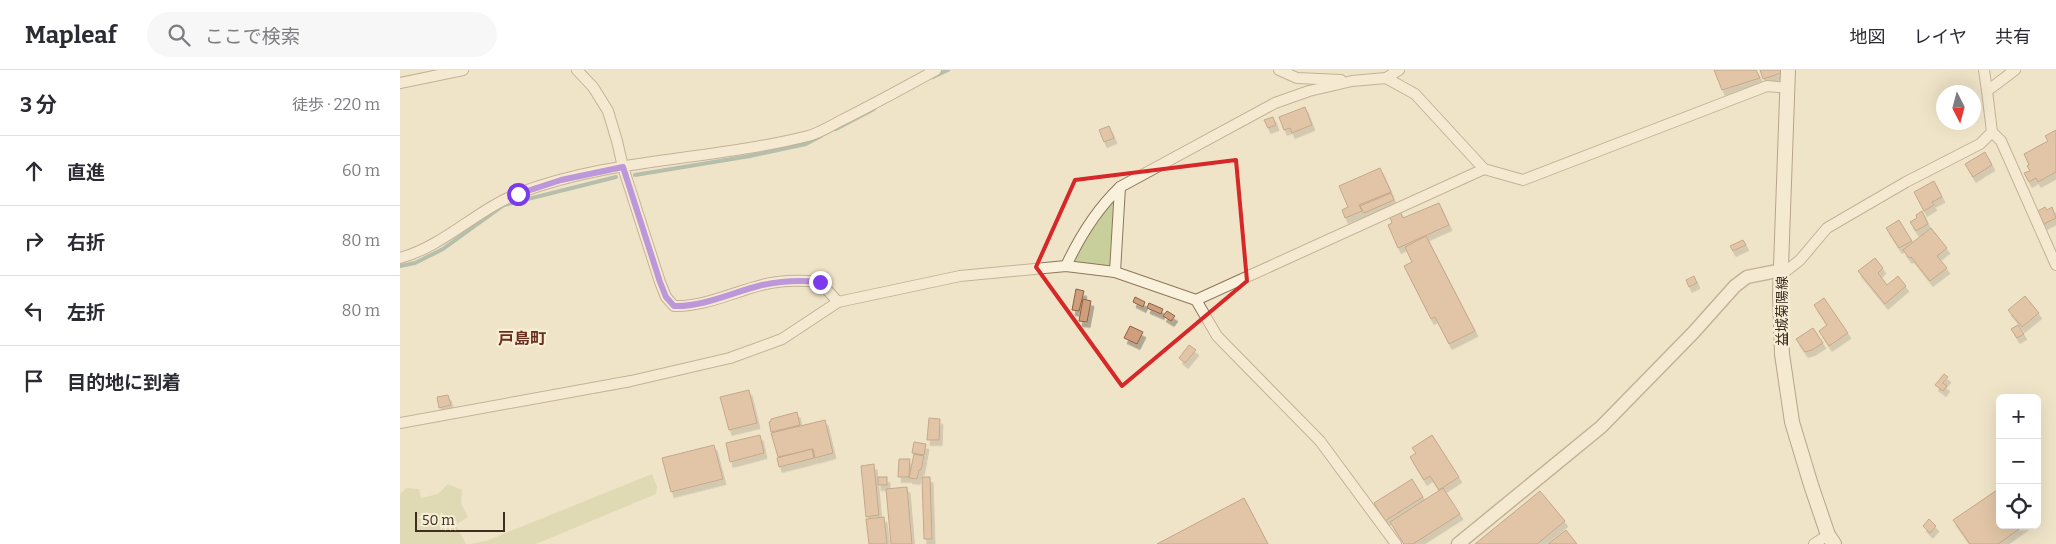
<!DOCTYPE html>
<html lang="ja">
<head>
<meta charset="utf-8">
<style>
  body { margin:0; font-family:Bitter,"Noto Sans JP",serif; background:#f7f7f7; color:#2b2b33 }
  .controls { position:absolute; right:15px; bottom:15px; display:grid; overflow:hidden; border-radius:8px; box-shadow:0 5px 20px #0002 }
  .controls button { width:45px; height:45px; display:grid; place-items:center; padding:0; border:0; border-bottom:1px solid #e1e1e2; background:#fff; color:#2b2b33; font:25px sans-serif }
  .compass { position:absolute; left:1536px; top:15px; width:45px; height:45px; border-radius:50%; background:#fff; box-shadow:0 5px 20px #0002; rotate:174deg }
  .scale { position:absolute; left:15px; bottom:12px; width:90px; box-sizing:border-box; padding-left:5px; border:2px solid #3d2e20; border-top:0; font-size:14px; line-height:18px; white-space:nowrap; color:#3d2e20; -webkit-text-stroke:4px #f7eed8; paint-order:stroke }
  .stop { position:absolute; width:15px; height:15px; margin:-11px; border:4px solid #7c3aed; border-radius:50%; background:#fff }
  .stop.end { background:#7c3aed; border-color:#fff; box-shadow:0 1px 5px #0008 }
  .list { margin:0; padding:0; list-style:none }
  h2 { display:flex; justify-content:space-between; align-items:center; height:65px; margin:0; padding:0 20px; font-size:21px }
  h2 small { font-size:16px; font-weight:400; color:#7c7c81 }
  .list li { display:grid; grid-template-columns:32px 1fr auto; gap:15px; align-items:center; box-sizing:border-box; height:70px; padding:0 20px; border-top:1px solid #e1e1e2 }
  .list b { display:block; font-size:19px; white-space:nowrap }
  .list em { font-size:16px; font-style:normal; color:#7c7c81 }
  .icon { flex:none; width:28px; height:28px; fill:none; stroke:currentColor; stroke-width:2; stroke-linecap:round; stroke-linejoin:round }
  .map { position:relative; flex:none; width:1656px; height:474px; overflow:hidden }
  header { display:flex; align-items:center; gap:30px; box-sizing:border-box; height:70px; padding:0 25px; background:#fff; border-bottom:1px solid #e1e1e2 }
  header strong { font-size:24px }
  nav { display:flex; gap:28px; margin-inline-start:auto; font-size:18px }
  .search { width:350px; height:45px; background:#f7f7f7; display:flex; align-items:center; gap:12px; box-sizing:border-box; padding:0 18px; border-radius:28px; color:#7c7c81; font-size:19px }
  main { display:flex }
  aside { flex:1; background:#fff }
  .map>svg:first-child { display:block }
</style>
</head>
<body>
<header>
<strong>Mapleaf</strong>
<div class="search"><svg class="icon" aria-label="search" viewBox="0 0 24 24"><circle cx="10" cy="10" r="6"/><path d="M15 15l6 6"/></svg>ここで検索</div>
<nav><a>地図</a><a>レイヤ</a><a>共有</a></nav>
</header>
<main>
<aside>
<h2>3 分<small>徒歩 · 220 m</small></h2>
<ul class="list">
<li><svg class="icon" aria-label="ahead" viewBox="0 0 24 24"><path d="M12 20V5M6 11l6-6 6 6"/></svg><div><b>直進</b></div><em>60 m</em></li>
<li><svg class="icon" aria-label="right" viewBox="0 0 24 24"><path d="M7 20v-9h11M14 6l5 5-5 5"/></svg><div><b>右折</b></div><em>80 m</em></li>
<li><svg class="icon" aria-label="left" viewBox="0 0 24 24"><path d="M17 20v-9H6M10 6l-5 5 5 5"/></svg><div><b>左折</b></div><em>80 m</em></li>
<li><svg class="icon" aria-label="arrive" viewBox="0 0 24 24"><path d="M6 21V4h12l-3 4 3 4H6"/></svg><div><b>目的地に到着</b></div></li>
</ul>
</aside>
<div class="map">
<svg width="1656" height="474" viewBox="0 0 1656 474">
  <defs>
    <filter id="shadow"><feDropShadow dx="3" dy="5.5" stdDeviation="0" flood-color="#0004"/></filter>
  </defs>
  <rect width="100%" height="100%" fill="#f0e4c8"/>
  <g fill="#c9cf9b">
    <path d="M715,128L711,199L675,194L676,183Z"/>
    <path d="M252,404L257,417L256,424L136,474H70L86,471Z"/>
    <path d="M48,414L62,420L61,433L68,447L56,455L66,474H0V424L6,418L19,419L21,428L38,424Z"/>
  </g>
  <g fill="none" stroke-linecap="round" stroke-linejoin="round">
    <g stroke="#6f938a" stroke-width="4">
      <path d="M533,7L548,0"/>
      <path d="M436,59L474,39"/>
      <path d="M235,105L350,86L406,74L421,66"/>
      <path d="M0,196L15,193L43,179L104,135L216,107"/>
    </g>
  </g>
  <g fill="#cf9f7d" stroke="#8d5f41" filter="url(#shadow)">
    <path d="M1314,0H1356L1360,8L1322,20Z"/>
    <path d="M1360,0H1381L1382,3L1363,9Z"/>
    <path d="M905,37L912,55L892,63L890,58L884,60L879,47Z"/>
    <path d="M873,47L876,55L868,58L864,50Z"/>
    <path d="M709,56L714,68L704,72L699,60Z"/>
    <path d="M1656,60V102L1638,112L1636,108L1629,112L1624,103L1630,101L1627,96L1629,95L1624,84L1648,71L1645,66Z"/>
    <path d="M1585,82L1592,95L1573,107L1565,94Z"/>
    <path d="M980,98L991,122L959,135L962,141L945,148L942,140L948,137L939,116Z"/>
    <path d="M1534,111L1542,127L1532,132L1534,135L1524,141L1514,122Z"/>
    <path d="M991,123L994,130L964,143L960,136Z"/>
    <path d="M1039,133L1049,155L998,178L988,155L992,153L989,145L1000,141L1003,148Z"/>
    <path d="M1645,137L1647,140L1652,137L1656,148L1644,154L1638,141Z"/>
    <path d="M1522,141L1528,154L1516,161L1510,152L1517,148L1516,145Z"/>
    <path d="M1499,150L1512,171L1499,178L1486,158Z"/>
    <path d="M1531,158L1547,178L1537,186L1547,198L1530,211L1511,187L1509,188L1503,180Z"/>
    <path d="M1026,166L1075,261L1049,274L1035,247L1031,249L1004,196L1012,192L1005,177Z"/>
    <path d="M1343,170L1346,175L1333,181L1330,176Z"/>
    <path d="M1475,188L1483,198L1478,203L1487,215L1498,206L1506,216L1485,234L1458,201Z"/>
    <path d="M1294,206L1297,213L1289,217L1286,210Z"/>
    <path d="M676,219L684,221L679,241L672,240Z"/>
    <path d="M1625,226L1639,243L1622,257L1608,240Z"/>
    <path d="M735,227L745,232L743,237L733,232Z"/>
    <path d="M1424,228L1448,263L1429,276L1419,261L1427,255L1414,235Z"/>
    <path d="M683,229L691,231L687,252L679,251Z"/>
    <path d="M749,233L763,239L761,244L747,238Z"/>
    <path d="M767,241L775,246L771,251L763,246Z"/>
    <path d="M1618,255L1624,264L1617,268L1611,259Z"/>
    <path d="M730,256L743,262L737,274L724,268Z"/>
    <path d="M1413,258L1423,273L1412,280L1405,282L1396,269Z"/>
    <path d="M789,275L796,280L785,293L779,288Z"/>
    <path d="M1544,304L1548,307L1543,313L1547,316L1543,321L1535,315Z"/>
    <path d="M349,320L357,353L329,360L320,327Z"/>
    <path d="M48,325L51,335L39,338L37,327Z"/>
    <path d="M397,342L400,355L371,362L369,352L371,351V349Z"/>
    <path d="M529,348L540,349L539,370H527Z"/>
    <path d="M425,350L433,383L415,388L413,379L378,387L371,363Z"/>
    <path d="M360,365L364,383L330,392L326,373Z"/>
    <path d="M1032,365L1059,407L1039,420L1030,406L1024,410L1010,387L1016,383L1012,378Z"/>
    <path d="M514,372L526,374L524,385L512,383Z"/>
    <path d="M314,375L323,409L271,422L262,388Z"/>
    <path d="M412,379L414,388L379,397L377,388Z"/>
    <path d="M514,384L524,386L521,400H519L517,409L509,408Z"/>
    <path d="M499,389H510L509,407H498Z"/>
    <path d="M474,394L479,445L466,447L461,396Z"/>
    <rect x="478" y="407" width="9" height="8"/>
    <path d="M522,407H530L532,469H524Z"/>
    <path d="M1012,409L1023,427L985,451L974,433Z"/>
    <path d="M507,417L512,474H491L486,419Z"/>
    <path d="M1043,418L1060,444L1013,474H1004L990,452Z"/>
    <path d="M1600,418V455H1625L1598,474H1570L1553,450Z"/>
    <path d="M1140,421L1165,451L1137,474H1075Z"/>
    <path d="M844,428L868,474H757Z"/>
    <path d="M484,447L487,474H469L466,449Z"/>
    <path d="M1529,449L1536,456L1530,463L1523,456Z"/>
    <path d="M1166,460L1177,474H1148Z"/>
  </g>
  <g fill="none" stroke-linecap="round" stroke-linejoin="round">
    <defs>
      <g id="minor">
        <path d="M177,0L193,17L208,41L217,71L223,97L260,212L266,227L274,236C304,237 333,222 362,215C381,210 401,210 420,212L438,232"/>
        <path d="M879,0L897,8L941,10"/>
        <path d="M1584,0L1587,21"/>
        <path d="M986,8L1015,24L1084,99L1123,110L1367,16L1388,18"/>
        <path d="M0,13L63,0"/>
        <path d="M1592,62L1601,71L1656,195"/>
        <path d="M0,188C44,176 76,140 119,123C211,88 313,90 408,66C420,63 432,55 442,50C474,34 505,17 536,0"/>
        <path d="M666,196C680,166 696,140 720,117"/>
        <path d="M715,202L720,117L875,33L909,21L952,11L986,8L999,0"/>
        <path d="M1381,205L1400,190L1427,158L1506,112L1580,74L1592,62L1587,21L1615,0"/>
        <path d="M796,230L1084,99"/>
        <path d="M0,353L231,311L330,288L382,269L438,232L560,206L666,196L715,202L796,230L817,266L920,371L996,474"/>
        <path d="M1414,474L1428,465"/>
      </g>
      <path id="tertiary" d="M1058,474L1201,357L1293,263L1335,216L1347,207L1382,200"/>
      <path id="secondary" d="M1388,0L1380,225L1382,284L1392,352L1411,415L1428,465L1434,474"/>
    </defs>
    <use href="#minor" stroke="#8d765c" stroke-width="12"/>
    <use href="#tertiary" stroke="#8d765c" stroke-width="15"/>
    <use href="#secondary" stroke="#6f573f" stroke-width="16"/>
    <use href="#minor" stroke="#faf1dc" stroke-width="10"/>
    <use href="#tertiary" stroke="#faf1dc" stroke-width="12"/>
    <use href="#secondary" stroke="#faf1dc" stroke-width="14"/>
  </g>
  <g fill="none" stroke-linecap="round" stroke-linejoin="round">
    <path stroke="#7c3aed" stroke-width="6" d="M118,124L161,110L223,97L260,212L266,227L274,236C304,237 333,222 362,215C381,211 401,210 420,212"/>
  </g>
  <path d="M0 0H1656V474H0ZM836,90L847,211L722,316L636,197L675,110Z" fill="#f0e4c8" fill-opacity=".55" fill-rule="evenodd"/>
  <path fill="none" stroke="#d62828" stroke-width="4" stroke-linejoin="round" d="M836,90L847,211L722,316L636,197L675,110Z"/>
  <g text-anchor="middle" stroke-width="4.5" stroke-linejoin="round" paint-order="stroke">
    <g font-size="14" fill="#3d2e20" stroke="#f7eed8">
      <text transform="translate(1382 241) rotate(-90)" y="5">益城菊陽線</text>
    </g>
    <g font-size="16" font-weight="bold" fill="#6b2e1e" stroke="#f7eed8">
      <text x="122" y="274">戸島町</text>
    </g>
  </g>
</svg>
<div class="controls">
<button>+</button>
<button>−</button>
<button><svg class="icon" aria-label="locate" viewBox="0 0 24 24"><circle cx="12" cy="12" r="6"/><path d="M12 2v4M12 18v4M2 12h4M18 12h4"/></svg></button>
</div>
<svg class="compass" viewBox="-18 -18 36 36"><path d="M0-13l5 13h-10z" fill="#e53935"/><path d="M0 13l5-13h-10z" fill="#7c7c81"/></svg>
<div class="scale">50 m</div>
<div class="stop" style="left:118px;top:124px"></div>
<div class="stop end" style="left:420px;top:212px"></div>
</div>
</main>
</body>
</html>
